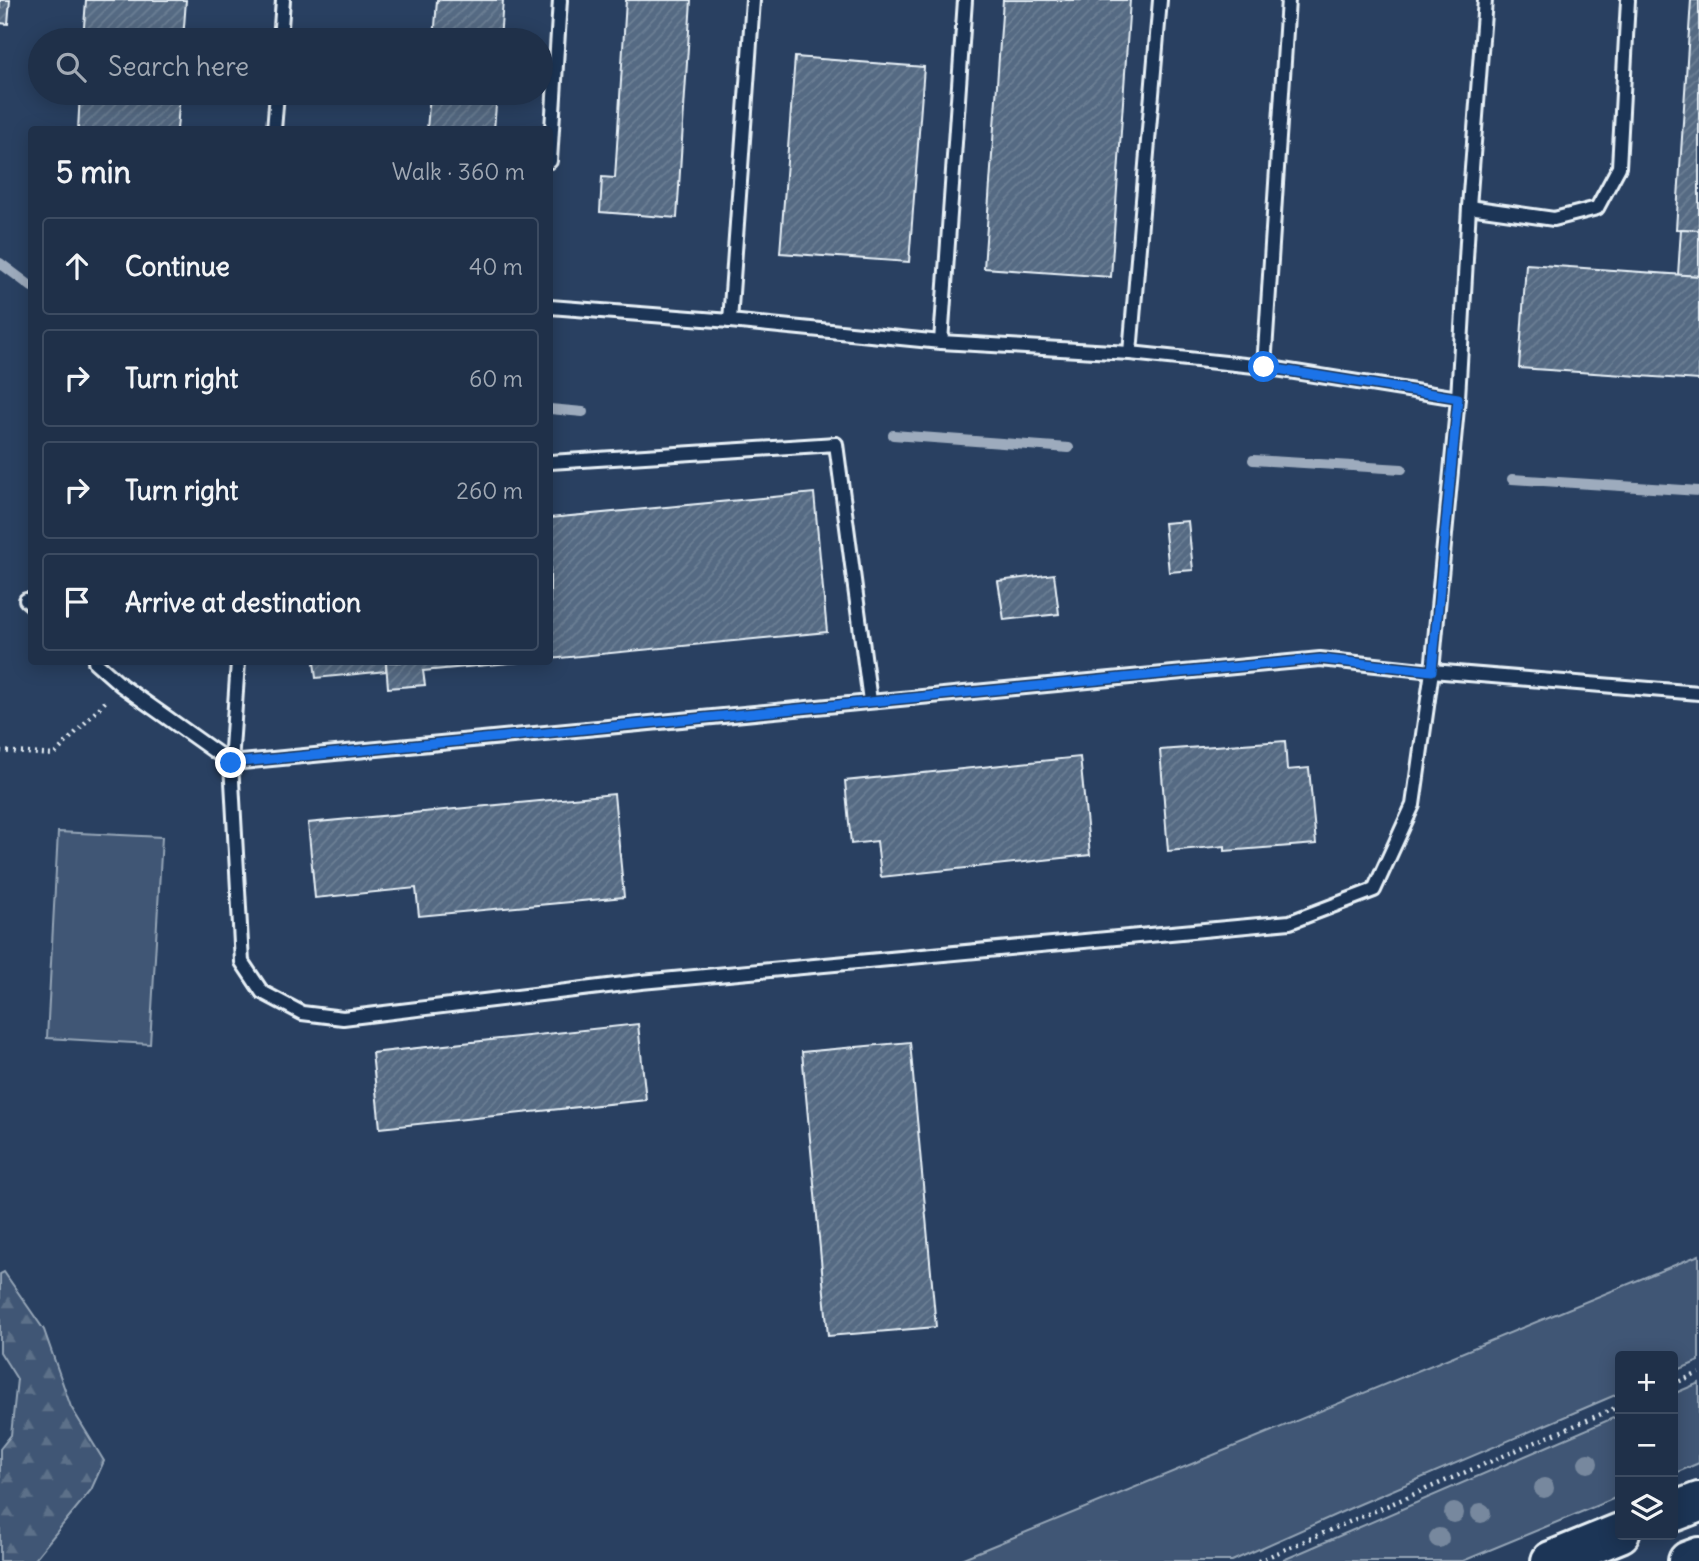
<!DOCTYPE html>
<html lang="en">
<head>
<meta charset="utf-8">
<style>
  body { margin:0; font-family:Delius,sans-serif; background:#273850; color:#f1f3f6 }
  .controls { position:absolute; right:21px; bottom:21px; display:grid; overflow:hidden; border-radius:7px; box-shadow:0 4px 18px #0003 }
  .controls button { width:63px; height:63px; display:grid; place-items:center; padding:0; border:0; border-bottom:2px solid #3c4b61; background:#1f3049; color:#f1f3f6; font:35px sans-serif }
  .stop { position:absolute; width:21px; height:21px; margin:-16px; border:5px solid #1a73e8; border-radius:50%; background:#fff }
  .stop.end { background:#1a73e8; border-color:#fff; box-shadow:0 2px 7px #0008 }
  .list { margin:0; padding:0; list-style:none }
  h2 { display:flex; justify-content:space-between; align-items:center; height:91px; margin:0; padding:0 28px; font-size:30px }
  h2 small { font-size:23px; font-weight:400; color:#a1a9b4 }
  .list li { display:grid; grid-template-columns:46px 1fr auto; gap:21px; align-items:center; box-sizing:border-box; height:98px; margin:0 14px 14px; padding:0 14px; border:2px solid #3c4b61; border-radius:7px }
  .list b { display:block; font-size:26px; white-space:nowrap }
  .list em { font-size:23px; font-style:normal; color:#a1a9b4 }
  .icon { flex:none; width:38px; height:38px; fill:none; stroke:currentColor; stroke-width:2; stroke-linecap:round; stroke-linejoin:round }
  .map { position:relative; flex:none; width:1699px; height:1561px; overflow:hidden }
  .search { position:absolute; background:#1f3049; box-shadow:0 4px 18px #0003; left:28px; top:28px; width:525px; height:77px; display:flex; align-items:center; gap:18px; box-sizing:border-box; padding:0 24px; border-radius:38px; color:#a1a9b4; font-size:26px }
  .panel { position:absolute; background:#1f3049; box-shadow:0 4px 18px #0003; left:28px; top:126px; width:525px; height:539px; border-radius:7px }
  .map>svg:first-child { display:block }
</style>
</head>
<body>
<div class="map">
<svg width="1699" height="1561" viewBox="0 0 1699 1561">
  <defs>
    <pattern id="forest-firs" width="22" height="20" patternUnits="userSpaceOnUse" patternTransform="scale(1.75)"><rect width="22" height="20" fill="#415774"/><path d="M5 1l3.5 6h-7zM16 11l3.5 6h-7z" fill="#5c7089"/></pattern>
    <pattern id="building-hatch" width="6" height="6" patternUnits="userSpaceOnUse" patternTransform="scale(1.75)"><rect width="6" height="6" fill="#556a83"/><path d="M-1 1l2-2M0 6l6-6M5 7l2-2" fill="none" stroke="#6d8095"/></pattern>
  </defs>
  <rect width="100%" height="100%" fill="#294061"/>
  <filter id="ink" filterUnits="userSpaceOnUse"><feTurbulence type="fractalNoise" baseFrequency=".0143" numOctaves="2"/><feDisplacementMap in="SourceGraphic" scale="14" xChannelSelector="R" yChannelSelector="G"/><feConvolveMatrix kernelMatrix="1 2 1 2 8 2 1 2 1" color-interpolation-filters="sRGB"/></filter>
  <g filter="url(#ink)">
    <g fill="#415774" stroke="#94a4b6" stroke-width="2">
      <path d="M58,832L162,837L150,1044L47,1038Z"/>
      <path d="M1699,1255V1361L1673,1372V1356H1620V1393L1353,1507L1232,1561H956Z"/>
      <path d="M1699,1383V1463L1673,1474V1394Z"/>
      <path d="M1620,1415V1496L1463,1561H1281Z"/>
    </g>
    <path fill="url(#forest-firs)" stroke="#94a4b6" stroke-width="2" d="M4,1272L44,1330L71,1407L104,1461L91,1490L33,1561H0V1449L11,1435L17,1379L0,1352V1274Z"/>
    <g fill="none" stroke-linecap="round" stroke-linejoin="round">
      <g stroke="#9dabbd" stroke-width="10">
        <path d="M0,263L32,287"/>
        <path d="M550,409L583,412"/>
        <path d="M893,435L1069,448"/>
        <path d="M1253,460L1402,469"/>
        <path d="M1512,479L1699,491"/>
      </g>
    </g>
    <g fill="url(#building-hatch)" stroke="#e8f1f8" stroke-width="2">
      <path d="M0,0H10L8,24L0,23Z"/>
      <path d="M86,0H186L183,40H83Z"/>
      <path d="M437,0H503L500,40H434Z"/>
      <path d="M626,0H691L677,218L600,212L602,177L615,178Z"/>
      <path d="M1003,0H1130L1111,277L984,268Z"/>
      <path d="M1691,0H1699V230L1676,229Z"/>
      <path d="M795,57L924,67L909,262L780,253Z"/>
      <path d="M80,93H180L177,130H78Z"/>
      <path d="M430,93H497L494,130H427Z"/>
      <path d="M1681,229L1699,230V276L1678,275Z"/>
      <path d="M1526,264L1699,276V380L1519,368Z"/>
      <path d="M814,493L827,632L550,659V518Z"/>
      <path d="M1188,521L1193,570L1169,572L1164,523Z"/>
      <path d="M1054,574L1059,614L1004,620L998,581Z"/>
      <path d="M314,662H386V671L316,678Z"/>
      <path d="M386,662H521L423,671L425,685L388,688Z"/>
      <path d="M1285,741L1287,770L1309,768L1316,844L1225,851V846L1168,851L1160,750Z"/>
      <path d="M1080,757L1090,855L881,877L877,841L851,844L845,781Z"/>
      <path d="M614,794L624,897L419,916L416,888L315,898L308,823Z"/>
      <path d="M638,1024L646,1100L380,1128L372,1053Z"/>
      <path d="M910,1042L936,1327L828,1336L802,1052Z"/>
    </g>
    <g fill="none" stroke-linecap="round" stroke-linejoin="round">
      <defs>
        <g id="service">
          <path d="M280,40L283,0"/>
          <path d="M274,130L277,93"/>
          <path d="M550,161L560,0"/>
          <path d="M1469,207L1554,219L1597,208L1619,167L1628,0"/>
          <path d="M550,307L730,321L941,342L1130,353L1264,367L1458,398"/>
          <path d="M730,321L753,0"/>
          <path d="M941,342L965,0"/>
          <path d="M1130,353L1160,0"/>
          <path d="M1264,367L1288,0"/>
          <path d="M550,462L836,444L870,701"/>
          <path d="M26,600L32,605"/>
          <path d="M95,662L121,685L231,763L1320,659L1432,671L1699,693"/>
          <path d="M238,662L231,763L242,962L262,992L302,1013L343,1018L641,982L1290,922L1374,890L1413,805L1432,671L1458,398L1469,207L1485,0"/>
        </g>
        <g id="motorway">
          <path d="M1673,1512L1699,1502"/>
          <path d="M1551,1561L1620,1533"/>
          <path d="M1688,1561L1699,1557"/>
        </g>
      </defs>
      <use href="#service" stroke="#e8f1f8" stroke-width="18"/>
      <use href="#motorway" stroke="#e8f1f8" stroke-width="44"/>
      <g stroke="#e8f1f8" stroke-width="4.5" stroke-dasharray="2 5" stroke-linecap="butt">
        <path d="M0,751L54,755L106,701"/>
        <path d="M1673,1384L1699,1373"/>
        <path d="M1258,1561L1620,1406"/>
      </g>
      <use href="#service" stroke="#1d3557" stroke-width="12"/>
      <use href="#motorway" stroke="#1d3557" stroke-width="38"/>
    </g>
    <g fill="#77889e">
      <circle cx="1588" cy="1463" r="10"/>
      <circle cx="1544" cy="1488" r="10"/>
      <circle cx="1454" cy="1513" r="10"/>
      <circle cx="1481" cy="1513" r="10"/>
      <circle cx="1439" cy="1538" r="10"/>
    </g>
  </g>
  <g fill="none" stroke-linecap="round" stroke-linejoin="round" filter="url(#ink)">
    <path stroke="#1a73e8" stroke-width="9" d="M231,763L1320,659L1432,671L1458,398L1264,367"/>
  </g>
</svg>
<div class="controls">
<button>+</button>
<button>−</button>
<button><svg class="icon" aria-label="layers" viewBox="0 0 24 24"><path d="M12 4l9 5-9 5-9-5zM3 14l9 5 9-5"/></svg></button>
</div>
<div class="stop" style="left:1264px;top:367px"></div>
<div class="stop end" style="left:231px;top:763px"></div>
<div class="search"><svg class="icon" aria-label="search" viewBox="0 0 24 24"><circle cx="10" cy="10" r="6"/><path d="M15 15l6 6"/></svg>Search here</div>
<section class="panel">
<h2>5 min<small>Walk · 360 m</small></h2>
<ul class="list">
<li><svg class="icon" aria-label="ahead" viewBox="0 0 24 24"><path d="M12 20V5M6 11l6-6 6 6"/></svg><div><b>Continue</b></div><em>40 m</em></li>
<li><svg class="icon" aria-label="right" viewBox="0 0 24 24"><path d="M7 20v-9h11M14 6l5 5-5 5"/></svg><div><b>Turn right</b></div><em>60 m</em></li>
<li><svg class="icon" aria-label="right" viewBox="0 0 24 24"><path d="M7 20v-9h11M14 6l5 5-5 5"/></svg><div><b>Turn right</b></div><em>260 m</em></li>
<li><svg class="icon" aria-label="arrive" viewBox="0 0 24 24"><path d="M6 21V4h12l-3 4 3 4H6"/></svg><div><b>Arrive at destination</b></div></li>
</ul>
</section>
</div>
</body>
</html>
